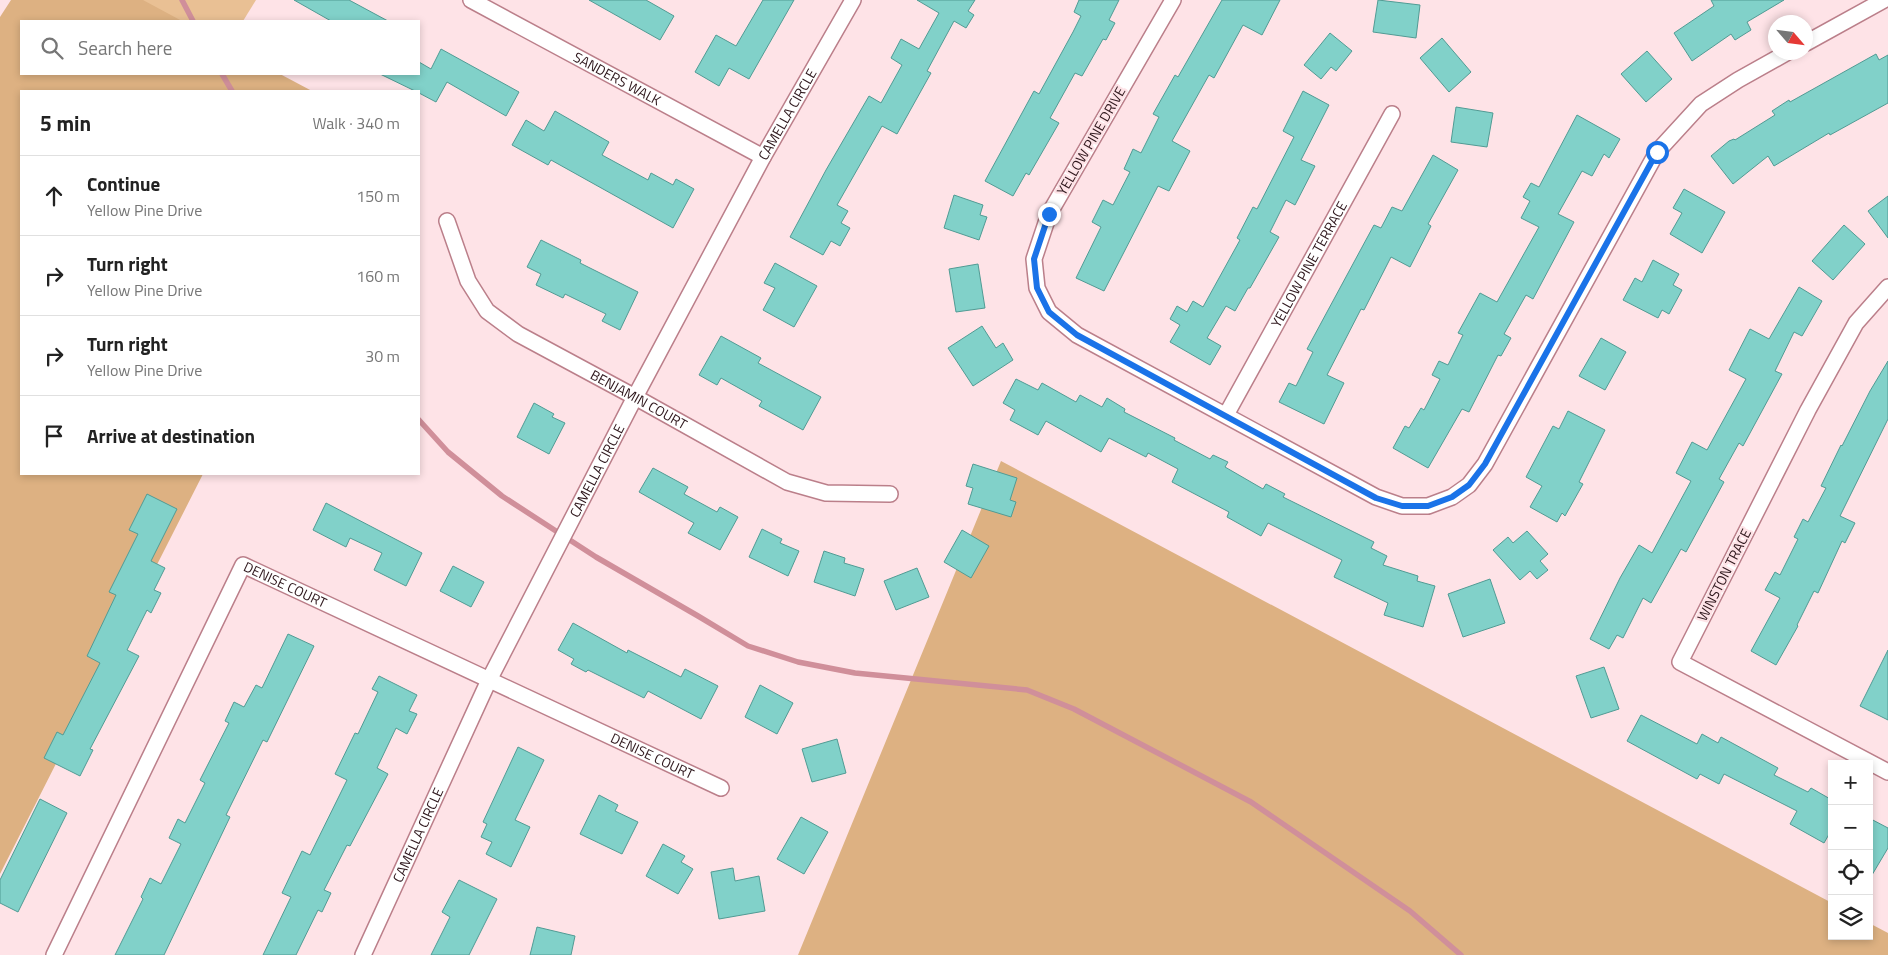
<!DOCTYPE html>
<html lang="en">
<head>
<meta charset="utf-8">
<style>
  body { margin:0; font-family:"Titillium Web",sans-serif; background:#f6f6f6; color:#222 }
  .controls { position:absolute; right:15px; bottom:15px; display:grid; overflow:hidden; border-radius:0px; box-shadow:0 2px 8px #0003 }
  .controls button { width:45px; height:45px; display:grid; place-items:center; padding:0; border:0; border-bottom:1px solid #e0e0e0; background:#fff; color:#222; font:25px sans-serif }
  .compass { position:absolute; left:1768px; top:15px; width:45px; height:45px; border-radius:50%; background:#fff; box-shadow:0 2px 8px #0003; rotate:118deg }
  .stop { position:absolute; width:15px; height:15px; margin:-11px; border:4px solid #1a73e8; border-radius:50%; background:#fff }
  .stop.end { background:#1a73e8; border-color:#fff; box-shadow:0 1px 5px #0008 }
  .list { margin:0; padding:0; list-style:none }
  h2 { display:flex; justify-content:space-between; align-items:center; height:65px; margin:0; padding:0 20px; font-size:21px }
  h2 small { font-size:16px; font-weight:400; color:#767676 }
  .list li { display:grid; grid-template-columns:32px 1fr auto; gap:15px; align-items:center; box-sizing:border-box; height:80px; padding:0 20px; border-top:1px solid #e0e0e0 }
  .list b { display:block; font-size:19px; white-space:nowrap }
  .list p { margin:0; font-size:16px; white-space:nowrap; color:#767676 }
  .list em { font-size:16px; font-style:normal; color:#767676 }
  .icon { flex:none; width:28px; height:28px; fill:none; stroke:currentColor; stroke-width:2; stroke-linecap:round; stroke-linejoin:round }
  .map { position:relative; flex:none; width:1888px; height:955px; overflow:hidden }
  .search { position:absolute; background:#fff; box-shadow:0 2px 8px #0003; left:20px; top:20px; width:400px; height:55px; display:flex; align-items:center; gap:12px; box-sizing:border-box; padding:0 18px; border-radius:0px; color:#767676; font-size:19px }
  .panel { position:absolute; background:#fff; box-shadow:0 2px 8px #0003; left:20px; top:90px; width:400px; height:385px; border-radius:0px }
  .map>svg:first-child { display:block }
</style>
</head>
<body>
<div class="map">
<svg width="1888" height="955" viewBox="0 0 1888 955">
  <rect width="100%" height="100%" fill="#fee3e7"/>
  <path fill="#e9c094" d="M46,0H256L243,21H82Z"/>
  <g fill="#ddb182">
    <path d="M11,0H143L182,21H21V74H280L312,91H21V474H203L0,874V17Z"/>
    <path d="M1001,461L1832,903V936H1869V923L1888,933V955H798Z"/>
  </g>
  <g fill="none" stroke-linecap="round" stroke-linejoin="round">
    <g stroke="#d08f9a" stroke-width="5.5">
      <path d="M182,0L193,21"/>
      <path d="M222,74L232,91"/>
      <path d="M419,420L448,452L502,496L596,557L698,616L748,646L798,662L855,673L1027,690L1074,709L1251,802L1410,911L1461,955"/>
    </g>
  </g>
  <g fill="#81d1c9" stroke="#519b94">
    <path d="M294,0H349L388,21H331Z"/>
    <path d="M589,0H646L674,16L660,40Z"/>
    <path d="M763,0H794L749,79L729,68L719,86L695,72L716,35L736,46Z"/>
    <path d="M917,0H975L968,11L974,15L966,28L954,21L927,71L931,73L897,134L882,126L837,205L848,211L841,223L850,228L840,246L831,241L823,255L790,237L826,170L869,96L881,103L902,65L891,58L901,39L919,49L939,13Z"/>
    <path d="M1079,0H1119L1109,20L1115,23L1106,40L1103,39L1082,76L1075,73L1050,118L1059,123L1029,175L1026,173L1013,196L985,181L1034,91L1039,94L1073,32L1081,16L1074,12Z"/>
    <path d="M1222,0H1280L1262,35L1243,25L1214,78L1209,75L1172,141L1190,151L1169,191L1158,186L1104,291L1076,278L1101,227L1092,222L1103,200L1113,205L1130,172L1124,169L1133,149L1141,153L1159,117L1153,114L1175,75L1178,77Z"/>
    <path d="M1378,0L1420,5L1416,38L1373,32Z"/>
    <path d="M1711,0H1784L1747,22L1751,30L1735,40L1731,34L1692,61L1674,33L1714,6Z"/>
    <path d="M1330,33L1352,51L1336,71L1331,67L1321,79L1304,65Z"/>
    <path d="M1442,38L1471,72L1449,92L1420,58Z"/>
    <path d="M441,49L519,92L506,116L447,82L436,102L419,93V91H415L380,74H419V62L431,69Z"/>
    <path d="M1647,51L1672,79L1646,102L1621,74Z"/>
    <path d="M1876,54L1879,60L1888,55V103L1830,135L1829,133L1774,166L1768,156L1733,184L1711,156L1729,141L1734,139L1735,140L1775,115L1772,111L1789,100L1790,102Z"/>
    <path d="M1303,91L1329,105L1301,160L1315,166L1295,205L1286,200L1270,232L1279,237L1250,288H1248L1235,311L1226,306L1207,338L1221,346L1210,365L1170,342L1180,325L1170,319L1177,306L1187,312L1193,301L1203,307L1240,240L1237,238L1253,207L1257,209L1294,137L1283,131Z"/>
    <path d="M1456,107L1493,113L1487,147L1451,142Z"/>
    <path d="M555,111L609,142L602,155L648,180L651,173L673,185L676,179L694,189L673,228L551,160L548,165L512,145L526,120L544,131Z"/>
    <path d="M1577,115L1620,139L1609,158L1604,154L1592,176L1582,171L1558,214L1574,222L1533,299L1526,295L1504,334L1511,338L1501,356L1498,355L1469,412L1462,409L1428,468L1393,448L1405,426L1409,428L1421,408L1424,410L1440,379L1432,375L1439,361L1448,365L1463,335L1458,333L1480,293L1497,302L1539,227L1521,218L1530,201L1523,197L1531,183L1539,187Z"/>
    <path d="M1433,155L1458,170L1428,224L1431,226L1410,267L1391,257L1364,310L1361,309L1327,375L1344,383L1324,424L1279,402L1289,383L1296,386L1313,352L1307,349L1374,225L1381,228L1392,207L1402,211Z"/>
    <path d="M1684,189L1725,212L1702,253L1670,234L1682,213L1673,208Z"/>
    <path d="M954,195L983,205L980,215L987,217L979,240L944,228Z"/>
    <path d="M1888,196V238L1868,211Z"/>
    <path d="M1844,225L1865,244L1833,280L1812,261Z"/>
    <path d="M541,240L581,260L580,263L638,292L620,330L602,321L606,314L565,294L563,298L536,285L541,274L527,267Z"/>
    <path d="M1653,260L1679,274L1673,285L1682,290L1669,314L1662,310L1658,318L1623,300L1635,278L1642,282Z"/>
    <path d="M775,263L817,286L794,327L763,310L775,288L764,283Z"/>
    <path d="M978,264L985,308L956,312L949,269Z"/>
    <path d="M1799,287L1822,301L1802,336L1794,332L1775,371L1782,374L1743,446L1739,443L1719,479L1724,482L1686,552L1681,549L1651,603L1643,598L1623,638L1617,635L1609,649L1590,639L1620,578L1639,545L1652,553L1691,481L1676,473L1692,442L1707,450L1746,379L1729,370L1750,329L1769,339Z"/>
    <path d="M982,326L996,348L1003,343L1013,360L973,386L948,348Z"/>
    <path d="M721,336L761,358L758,363L821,397L803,430L759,406L762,401L721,378L717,385L699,375Z"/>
    <path d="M1601,338L1626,352L1605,390L1579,376Z"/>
    <path d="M1888,361V419L1840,516L1855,523L1845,543L1842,541L1818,593L1814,591L1797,625L1798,626L1776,665L1751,651L1780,598L1765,590L1775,572L1780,575L1798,539L1794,537L1803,519L1808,522L1826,488L1821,486L1841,445L1842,446L1870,391Z"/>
    <path d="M1016,379L1038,390L1042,383L1076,402L1080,395L1102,407L1107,398L1125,409L1124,412L1175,438L1174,440L1210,459L1213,455L1228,462L1225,467L1263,489L1266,484L1285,494L1283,497L1374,542L1371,548L1387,556L1383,565L1418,576L1417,581L1435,586L1423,627L1384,615L1388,603L1334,577L1342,560L1268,523L1261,536L1227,517L1229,512L1172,482L1178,469L1148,453L1146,457L1109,438L1101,452L1046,421L1038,435L1010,420L1015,410L1003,403Z"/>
    <path d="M534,403L554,414L552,417L565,423L549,454L517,437Z"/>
    <path d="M1568,411L1605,430L1579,482L1583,484L1565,516L1562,513L1557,522L1530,507L1542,486L1526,477L1553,426L1559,429Z"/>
    <path d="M973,464L1017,478L1010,500L1016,502L1011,517L968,504L973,488L966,486Z"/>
    <path d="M653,468L688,487L684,494L717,512L720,507L738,517L720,550L688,533L694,523L639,492Z"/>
    <path d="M147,494L177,509L151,561L165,568L154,590L161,593L151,613L147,610L127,650L139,656L90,749L93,750L80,776L44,758L57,732L63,735L100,663L87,656L116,595L109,592L138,534L129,530Z"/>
    <path d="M326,503L422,553L406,586L374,570L382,553L350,538L346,547L313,530Z"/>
    <path d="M762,529L782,539L780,543L799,551L788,576L749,557Z"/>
    <path d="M962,530L989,546L971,578L944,562Z"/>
    <path d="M1527,531L1548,554L1540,561L1548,570L1537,579L1530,571L1520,580L1493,550L1508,537L1513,543Z"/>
    <path d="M824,551L845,558L844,563L864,569L855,596L814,582Z"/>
    <path d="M453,566L484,582L471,607L440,591Z"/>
    <path d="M917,568L929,597L896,610L884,581Z"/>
    <path d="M1490,579L1505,623L1463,637L1448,594Z"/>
    <path d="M573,623L627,653L628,650L681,677L685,669L718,686L701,719L648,691L644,698L588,670L586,672L571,664L574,659L558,650Z"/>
    <path d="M288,634L314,646L267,742L263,740L226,815L230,817L164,955H115L143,899L141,897L150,878L161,884L181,844L169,838L178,819L185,823L205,783L200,780L229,723L225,721L234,702L244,707L256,685L262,688Z"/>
    <path d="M1888,650V720L1860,706Z"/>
    <path d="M1604,667L1619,709L1591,718L1576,676Z"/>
    <path d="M379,676L417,695L409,711L417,714L407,734L396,728L377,768L388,774L350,846L347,845L324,890L331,893L322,912L318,910L296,955H263L291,897L282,893L302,851L310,855L347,780L335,774L355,733L358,734L378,692L372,689Z"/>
    <path d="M760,685L793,703L777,734L745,717Z"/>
    <path d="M1641,715L1697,744L1702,734L1718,743L1721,737L1778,768L1774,775L1808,792L1811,788L1832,800V829L1824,843L1790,824L1797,811L1724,774L1719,784L1700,774L1697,779L1627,741Z"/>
    <path d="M837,739L846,773L812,782L802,749Z"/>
    <path d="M518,747L544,760L515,820L530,827L511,867L486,854L492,842L481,837L487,824L483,822Z"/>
    <path d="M599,795L618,805L615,811L638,822L622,854L580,834Z"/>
    <path d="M40,799L67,813L18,912L0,903V880Z"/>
    <path d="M801,817L828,832L804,874L777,859Z"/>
    <path d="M1869,818L1888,828V848L1869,880Z"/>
    <path d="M663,844L685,856L681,862L693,869L678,894L646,876Z"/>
    <path d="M733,868L735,881L759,876L765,911L719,919L711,872Z"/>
    <path d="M459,880L497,899L469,955H431L450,917L442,912Z"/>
    <path d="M537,927L575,936L571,955H530Z"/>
  </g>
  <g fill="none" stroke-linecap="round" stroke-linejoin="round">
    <defs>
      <g id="street">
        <path id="s1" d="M471,0L763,157"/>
        <path d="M1173,0L1049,214L1034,259L1037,288L1049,312L1077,335L1376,497L1402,506H1428L1452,497L1469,485L1485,464L1657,152L1701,104L1738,80L1788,52"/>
        <path d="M1806,43L1884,0"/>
        <path id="s2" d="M447,221L468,281L487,311L518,334L635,397L787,482L826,493L890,494"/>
        <path d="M1888,287L1856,323L1808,410L1680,662L1888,772"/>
        <path id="s3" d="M1226,415L1392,114"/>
        <path id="s4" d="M54,955L243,565L721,788"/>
        <path id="s5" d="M363,955L489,680L635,397L763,157L853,0"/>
      </g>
    </defs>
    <use href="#street" stroke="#bb7f8a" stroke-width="18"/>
    <use href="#street" stroke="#fff" stroke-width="15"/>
  </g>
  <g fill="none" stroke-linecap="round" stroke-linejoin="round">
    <path stroke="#1a73e8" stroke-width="6" d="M1049,214L1034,259L1037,288L1049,312L1077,335L1376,498L1402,506H1428L1452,497L1469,485L1485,464L1657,152"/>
  </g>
  <g text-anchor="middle" stroke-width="4.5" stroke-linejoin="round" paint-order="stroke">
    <g font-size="14" fill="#2d161b" stroke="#fee3e7">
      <text dy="5" stroke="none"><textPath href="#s1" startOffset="166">SANDERS WALK</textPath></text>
      <text dy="5" stroke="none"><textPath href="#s5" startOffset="942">CAMELLA CIRCLE</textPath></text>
      <text transform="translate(1091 141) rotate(-60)" y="5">YELLOW PINE DRIVE</text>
      <text dy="5" stroke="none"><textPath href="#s3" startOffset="172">YELLOW PINE TERRACE</textPath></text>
      <text dy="5" stroke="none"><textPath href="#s2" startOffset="275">BENJAMIN COURT</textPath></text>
      <text dy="5" stroke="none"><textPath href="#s5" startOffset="538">CAMELLA CIRCLE</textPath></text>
      <text transform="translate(1724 575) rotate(-63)" y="5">WINSTON TRACE</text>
      <text dy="5" stroke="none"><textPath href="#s4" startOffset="480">DENISE COURT</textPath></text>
      <text dy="5" stroke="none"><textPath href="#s4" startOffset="885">DENISE COURT</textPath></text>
      <text dy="5" stroke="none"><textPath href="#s5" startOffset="132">CAMELLA CIRCLE</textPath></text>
    </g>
  </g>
</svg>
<div class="controls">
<button>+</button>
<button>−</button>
<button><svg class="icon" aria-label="locate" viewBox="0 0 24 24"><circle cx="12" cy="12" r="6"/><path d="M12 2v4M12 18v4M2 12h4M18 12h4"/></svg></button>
<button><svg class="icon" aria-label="layers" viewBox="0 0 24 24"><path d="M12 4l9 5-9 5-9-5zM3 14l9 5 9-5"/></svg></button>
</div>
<svg class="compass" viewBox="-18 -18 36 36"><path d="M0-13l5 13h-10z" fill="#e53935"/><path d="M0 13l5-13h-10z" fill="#767676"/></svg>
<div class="stop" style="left:1657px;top:152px"></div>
<div class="stop end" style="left:1049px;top:214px"></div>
<div class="search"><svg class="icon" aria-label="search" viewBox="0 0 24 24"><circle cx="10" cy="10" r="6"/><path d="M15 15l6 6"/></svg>Search here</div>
<section class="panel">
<h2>5 min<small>Walk · 340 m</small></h2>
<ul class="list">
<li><svg class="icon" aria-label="ahead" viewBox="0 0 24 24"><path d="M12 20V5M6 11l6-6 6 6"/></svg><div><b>Continue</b><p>Yellow Pine Drive</p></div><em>150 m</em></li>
<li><svg class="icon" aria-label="right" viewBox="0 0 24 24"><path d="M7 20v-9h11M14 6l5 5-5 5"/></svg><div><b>Turn right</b><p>Yellow Pine Drive</p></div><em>160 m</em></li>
<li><svg class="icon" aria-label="right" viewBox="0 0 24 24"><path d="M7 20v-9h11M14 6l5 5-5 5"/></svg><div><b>Turn right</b><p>Yellow Pine Drive</p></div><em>30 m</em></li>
<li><svg class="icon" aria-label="arrive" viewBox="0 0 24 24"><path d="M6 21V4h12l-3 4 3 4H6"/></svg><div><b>Arrive at destination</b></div></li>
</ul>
</section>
</div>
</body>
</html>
